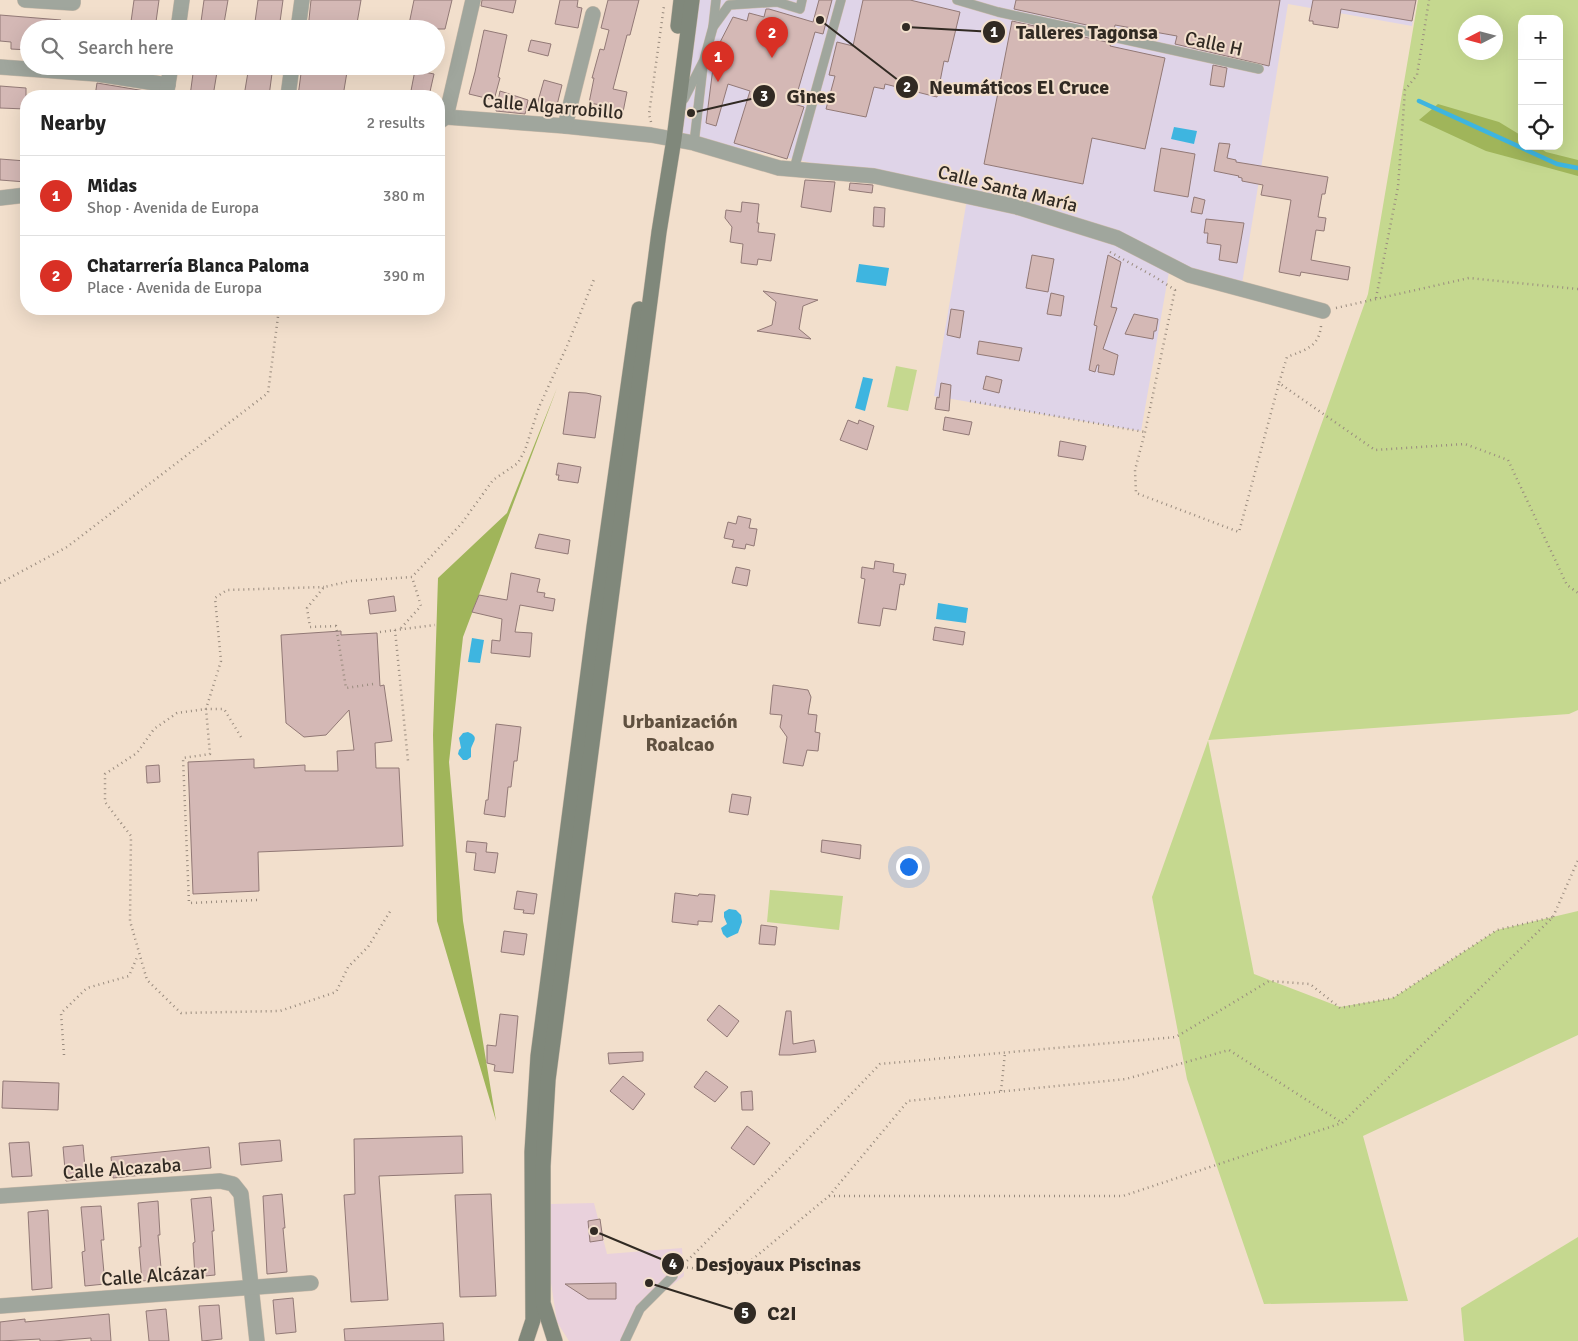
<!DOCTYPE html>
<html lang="en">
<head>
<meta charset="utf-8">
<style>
  body { margin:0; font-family:Signika,sans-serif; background:#f6f6f6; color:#222 }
  .controls { position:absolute; right:15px; top:15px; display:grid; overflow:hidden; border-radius:10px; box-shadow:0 5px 20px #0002 }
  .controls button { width:45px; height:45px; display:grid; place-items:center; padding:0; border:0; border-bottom:1px solid #e0e0e0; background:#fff; color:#222; font:25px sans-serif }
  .compass { position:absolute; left:1458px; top:15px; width:45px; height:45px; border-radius:50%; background:#fff; box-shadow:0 5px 20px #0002; rotate:264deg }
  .you { position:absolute; left:908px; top:866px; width:18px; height:18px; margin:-12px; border:4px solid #fff; border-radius:50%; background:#1a73e8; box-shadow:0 0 0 8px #1a73e833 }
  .badge { display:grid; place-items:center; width:32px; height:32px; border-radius:50%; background:#d93025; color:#fff; font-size:16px; font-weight:700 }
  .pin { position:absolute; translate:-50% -41px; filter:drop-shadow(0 1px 2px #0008) }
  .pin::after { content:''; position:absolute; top:26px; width:18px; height:15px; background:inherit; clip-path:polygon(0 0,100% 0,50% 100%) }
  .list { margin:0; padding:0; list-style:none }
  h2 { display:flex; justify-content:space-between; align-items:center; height:65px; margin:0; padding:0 20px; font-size:21px }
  h2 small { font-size:16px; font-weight:400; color:#767676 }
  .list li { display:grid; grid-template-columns:32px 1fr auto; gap:15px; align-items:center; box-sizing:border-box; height:80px; padding:0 20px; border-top:1px solid #e0e0e0 }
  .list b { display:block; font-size:19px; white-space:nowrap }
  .list p { margin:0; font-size:16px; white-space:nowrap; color:#767676 }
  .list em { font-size:16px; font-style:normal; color:#767676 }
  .icon { flex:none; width:28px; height:28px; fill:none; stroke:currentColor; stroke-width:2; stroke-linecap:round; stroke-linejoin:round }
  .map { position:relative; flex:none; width:1578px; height:1341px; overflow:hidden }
  .search { position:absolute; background:#fff; box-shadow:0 5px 20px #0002; left:20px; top:20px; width:425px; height:55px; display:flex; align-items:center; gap:12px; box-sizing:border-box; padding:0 18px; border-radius:28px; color:#767676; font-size:19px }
  .panel { position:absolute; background:#fff; box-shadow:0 5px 20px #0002; left:20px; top:90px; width:425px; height:225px; border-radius:20px }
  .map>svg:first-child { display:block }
</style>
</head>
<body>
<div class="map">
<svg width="1578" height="1341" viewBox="0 0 1578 1341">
  <rect width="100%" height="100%" fill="#f2dfcc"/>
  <path fill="#e9d1dc" d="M594,1203L607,1254L682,1248L684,1276L640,1309L628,1341H569L557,1322L551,1283V1204Z"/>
  <path fill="#dfd4e8" d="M689,0H1416L1412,26L1288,4L1241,290L1170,266L1141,431L934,396L967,199L913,184L668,133Z"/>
  <g fill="#c5d88f" fill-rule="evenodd">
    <path d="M1418,0H1578V710L1569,714L1208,740L1254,974L1340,1007L1393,998L1497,930L1578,911V1035L1363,1136L1408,1301L1264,1304L1187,1079L1152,897L1368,294ZM1522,19H1559V146H1522ZM1466,22H1496V52H1466Z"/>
    <path d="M896,366L917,370L908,411L887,407Z"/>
    <path d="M770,890L843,896L839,930L767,922Z"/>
    <path d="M1578,1237V1341H1464L1461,1308Z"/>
  </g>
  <g fill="#a0b55a">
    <path d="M1438,104L1499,122L1522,136V146H1537L1546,152L1578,160V176L1486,151L1419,120Z"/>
    <path d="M557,388L463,637L449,762L463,921L496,1121L437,921L433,735L438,578L507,513Z"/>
  </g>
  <g fill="#3eb5e0">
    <path d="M1174,127L1197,131L1194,144L1171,139Z"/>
    <path d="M859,264L889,268L886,286L856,282Z"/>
    <path d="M863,377L873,379L865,411L855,408Z"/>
    <path d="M938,603L968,608L966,623L936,619Z"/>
    <path d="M472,638L484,640L480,663L468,662Z"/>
    <path d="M468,732C480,737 473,741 471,749C471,752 471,754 471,757L467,760H463L458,754L459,750L461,748L459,738L463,733Z"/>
    <path d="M729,909L736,910L741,915L742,922L738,933L727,938L723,934L721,928L727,924L724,917V912Z"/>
  </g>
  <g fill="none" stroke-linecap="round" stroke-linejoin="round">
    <path stroke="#3eb5e0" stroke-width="4.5" d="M1419,101L1557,164L1578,168"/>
  </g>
  <g fill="#d4b8b5" stroke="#927976">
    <path d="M134,0H159L155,29H130Z"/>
    <path d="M204,0H228L223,29H200Z"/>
    <path d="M258,0H283L279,29H254Z"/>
    <path d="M311,0H361L356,29H308Z"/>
    <path d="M414,0H452L445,29H408Z"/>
    <path d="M482,0H516L513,13L481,6Z"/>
    <path d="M560,0H578L577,7L582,8L578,28L555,24Z"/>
    <path d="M608,0H639L630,35H627L613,89L627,92L622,117L600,112L601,105L589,103L594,78H592L600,49L604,50L609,30L601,28Z"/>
    <path d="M819,0H832L823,34L815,32L794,104L804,107L787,159L734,143L750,91L728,84L716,126L706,123L715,52L733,17L747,21L749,13L764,17L766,9H769L813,22Z"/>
    <path d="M863,0H910L960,12L948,62L944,61L937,97L885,84L884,89L874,87L866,117L826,109L835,76L829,75L837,42L853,46Z"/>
    <path d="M1016,0H1280L1269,66L1175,44L1177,36L1115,25L1114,31L1014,9Z"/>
    <path d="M1313,0H1416L1412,21L1341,9L1338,28L1313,24V21H1309Z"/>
    <path d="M0,15L61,20L60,29H29V50L11,49V42L0,41Z"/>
    <path d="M1012,21L1111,43L1110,46L1165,58L1145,149L1092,138L1083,184L984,164Z"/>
    <path d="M484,30L507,35L498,77L500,78L494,100L469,94L475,72Z"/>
    <path d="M531,40L551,44L548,56L528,51Z"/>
    <path d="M1213,65L1227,68L1224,87L1210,85Z"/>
    <path d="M194,66H218L213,96H190Z"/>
    <path d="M249,66H273L269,96H244Z"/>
    <path d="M302,66H348L343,96H298Z"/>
    <path d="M415,70L434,74L429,96H410Z"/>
    <path d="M544,80L562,85L555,113L536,108Z"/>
    <path d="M97,83L145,91V96H95Z"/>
    <path d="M0,86L26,88V109L0,108Z"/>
    <path d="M500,91L528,100L525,114L496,111Z"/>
    <path d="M1219,143L1230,144L1227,158L1236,160V162L1328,177L1325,194H1322L1318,217L1326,218L1324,231L1316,230L1311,260L1350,267L1348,280L1301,272L1300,276L1279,272L1291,200L1261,195L1263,185L1242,181V178L1238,177L1239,176L1214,171Z"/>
    <path d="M1161,148L1195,154L1188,197L1154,191Z"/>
    <path d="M0,159L26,161V182L0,180Z"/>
    <path d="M805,180L835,182L831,212L801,207Z"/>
    <path d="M850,183L873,185L872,193L849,190Z"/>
    <path d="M1194,197L1205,200L1202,214L1191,212Z"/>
    <path d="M742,202L759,204L757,223H759L758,232L775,234L771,261L758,259L757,265L741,263L743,244L730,242L732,227L725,218L726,210L741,212Z"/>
    <path d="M874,207L885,208L884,227L873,226Z"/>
    <path d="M1206,219L1244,223L1237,263L1219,260L1221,245L1207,243L1208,233H1204Z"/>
    <path d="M1032,255L1054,259L1048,292L1026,288Z"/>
    <path d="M1108,255L1121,262L1111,307L1117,308L1103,349L1118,355L1114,375L1098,372L1099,365H1097L1095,372L1089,370L1097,326L1094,325Z"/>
    <path d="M763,291L818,300L803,306L799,329L811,339L757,331L772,325L776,302Z"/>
    <path d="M1051,293L1064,296L1061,316L1047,314Z"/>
    <path d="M951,309L964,311L960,338L947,335Z"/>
    <path d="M1134,314L1158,319L1156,331H1154L1153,339L1125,334Z"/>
    <path d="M979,341L1022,348L1019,361L977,354Z"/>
    <path d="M986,376L1002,380L999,393L983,389Z"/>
    <path d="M941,383L951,385L949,411L935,409L937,397L939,398Z"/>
    <path d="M569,392L586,393L601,396L595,438L563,434Z"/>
    <path d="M945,417L972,422L969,435L943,430Z"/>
    <path d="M848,420L858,424L859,420L874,426L867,450L840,440Z"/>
    <path d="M1060,441L1086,446L1083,460L1058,456Z"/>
    <path d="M558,463L581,467L578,483L558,480L559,475H556Z"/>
    <path d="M738,516L751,519L749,528L757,529L754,546L746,544L745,549L732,547L734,540L724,538L728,522L736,524Z"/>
    <path d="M539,534L570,540L568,554L535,548Z"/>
    <path d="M875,561L894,564L893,572L906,574L904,585L900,584L896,610L883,608L880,626L858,623L865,579L861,578L862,567L874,569Z"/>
    <path d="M736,567L750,570L747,586L732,583Z"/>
    <path d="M511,573L540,579L537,592L545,593L544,597L555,599L553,611L520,605L515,632L532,633L530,657L491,653L492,640L500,641L502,619L472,612L479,595L507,600Z"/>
    <path d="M394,596L396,611L370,614L368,600Z"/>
    <path d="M935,627L965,632L963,645L933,640Z"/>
    <path d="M341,631V635L377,633L380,686L384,685L392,741L375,743L376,768H399L403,846L258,852L259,891L193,894L188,762L254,759V768L305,765V771H338L337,751L354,750L349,710L326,735L304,737L286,723L281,635Z"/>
    <path d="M773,685L808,690L811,697L808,714L817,715L815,732L820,733L818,751L807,750L803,766L783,763L787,737L780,727L782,715L770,714Z"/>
    <path d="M496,724L521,727L517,761H514L511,787H508L505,817L484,814L486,800H488Z"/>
    <path d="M159,765L160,782L147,783L146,766Z"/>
    <path d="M732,794L751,797L748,815L729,812Z"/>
    <path d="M822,840L861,845L860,859L821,852Z"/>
    <path d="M467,841L487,843L486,852L498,853L495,873L474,870L476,853L466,852Z"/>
    <path d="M517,891L537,894L534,914L523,913L524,910L514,909Z"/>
    <path d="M675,893L698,896L699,894L715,895L712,922L698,921V925L672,922Z"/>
    <path d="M761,925L777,927L775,945L759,944Z"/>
    <path d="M504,931L527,934L524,955L501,952Z"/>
    <path d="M719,1005L739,1021L727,1037L707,1020Z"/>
    <path d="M786,1011H791L793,1044L814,1040L816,1052L790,1055H779Z"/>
    <path d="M500,1014L518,1016L513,1073L494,1071L495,1065L487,1063V1045L496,1046Z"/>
    <path d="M643,1052V1061L609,1064L608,1053Z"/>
    <path d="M706,1071L728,1087L715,1102L694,1087Z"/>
    <path d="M623,1076L645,1094L633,1110L610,1091Z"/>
    <path d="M3,1081L59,1083L58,1110L2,1108Z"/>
    <path d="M752,1091L753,1110H742L741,1092Z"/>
    <path d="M747,1126L770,1143L754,1165L731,1148Z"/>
    <path d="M462,1136L463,1173L379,1176L388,1300L351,1302L344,1195L355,1194L354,1139Z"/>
    <path d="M280,1140L282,1161L241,1165L239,1143Z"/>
    <path d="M29,1142L32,1176L12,1177L9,1143Z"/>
    <path d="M83,1145L86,1179L66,1181L63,1147Z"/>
    <path d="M209,1147L211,1168L113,1178L111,1157Z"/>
    <path d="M282,1194L285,1228H283L287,1272L267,1274L263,1196Z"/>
    <path d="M491,1194L496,1296L460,1297L455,1195Z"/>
    <path d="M211,1197L214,1231H212L215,1275L195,1277L193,1243L195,1242L191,1199Z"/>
    <path d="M158,1201L160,1235H158L162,1279L142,1281L139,1247H141L138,1203Z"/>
    <path d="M101,1206L104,1240H101L105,1284L85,1286L82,1252L85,1251L81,1207Z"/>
    <path d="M48,1210L52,1288L32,1290L28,1212Z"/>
    <path d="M600,1219L603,1240L590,1242L588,1221Z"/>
    <path d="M616,1283V1299H588L565,1284Z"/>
    <path d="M293,1298L296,1332L276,1334L273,1300Z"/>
    <path d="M219,1305L222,1339L202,1341L199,1306Z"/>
    <path d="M166,1309L169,1341H149L146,1311Z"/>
    <path d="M109,1314L111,1341H91V1338L53,1341H40V1339L0,1341V1322L25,1319V1322Z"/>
    <path d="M443,1323L444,1341H345L344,1329Z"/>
  </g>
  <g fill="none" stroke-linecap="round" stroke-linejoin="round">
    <defs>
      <g id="lane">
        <path d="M957,0L998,12L1259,69"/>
        <path d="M713,27L729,5L777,2L800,9L802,0"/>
        <path d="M684,99L704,60L713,27L716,0"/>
        <path d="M694,143L703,66"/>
        <path d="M794,169L841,0"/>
        <path d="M625,1341L640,1309L673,1276"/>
      </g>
      <g id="street">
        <path d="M25,0L73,3V0"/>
        <path d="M178,29L182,0"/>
        <path d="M298,29L302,0"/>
        <path d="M0,67L97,74L168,85"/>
        <path d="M166,96L171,66"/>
        <path d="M288,96L292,66"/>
        <path d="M446,117L473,0"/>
        <path d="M439,122L446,117L565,126L651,135L694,143L779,168L874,176L1017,207L1117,238L1189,275L1323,311"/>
        <path d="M565,126L593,14"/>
        <path d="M0,198L26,195"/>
        <path d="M0,1196L220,1181L233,1184L241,1194L257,1341"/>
        <path d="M0,1306L311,1283"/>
      </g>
      <g id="secondary">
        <path d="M678,26L681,0"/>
        <path d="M526,1341L533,1320L532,1152L538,1056L594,627L639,309"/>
        <path d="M555,1341L543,1303V1166L548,1080L659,232L674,139L692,0"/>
      </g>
    </defs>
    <use href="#lane" stroke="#cbbbaa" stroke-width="10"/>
    <use href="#street" stroke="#cbbbaa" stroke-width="16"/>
    <use href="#secondary" stroke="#cbbbaa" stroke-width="16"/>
    <g stroke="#998b7e" stroke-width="2.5" stroke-dasharray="1 4" stroke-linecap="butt">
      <path d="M651,122L649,114L664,6"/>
      <path d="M1110,252L1155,277L1175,290L1145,432L1135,470L1136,493L1239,532L1279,383"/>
      <path d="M1376,298L1398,187L1405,90L1417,75L1429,0"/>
      <path d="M1336,308L1469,278L1578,289"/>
      <path d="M1321,326C1319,347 1305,350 1287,357L1279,383L1375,450L1465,444L1508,460L1567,585L1578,593"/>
      <path d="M970,401L1145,432"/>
      <path d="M0,583L67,547L268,393L279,309"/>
      <path d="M401,628L421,606L412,577"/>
      <path d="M395,630L408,761"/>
      <path d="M380,632L435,625"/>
      <path d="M373,684L346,688L336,626L310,627L307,608L324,587L351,581L412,577L462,523L493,480L518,463L525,450L539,407L567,346L595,277"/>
      <path d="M241,737L224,709H206L177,713L154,729L137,753L105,774V802L131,836L130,921L147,980L181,1013L280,1011L336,992L348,967L368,947L391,910"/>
      <path d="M257,900L189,903L183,758L210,754L206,709L221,661L215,598L227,590L324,587"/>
      <path d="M64,1055L61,1013L87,988L129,976L138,955"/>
      <path d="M1001,1091L1005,1053"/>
      <path d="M829,1196H1123L1342,1123L1553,917L1578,860"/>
      <path d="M682,1267L736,1273L829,1196L908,1101L1126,1079L1229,1050L1341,1122"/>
      <path d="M680,1268L783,1165L880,1064L1176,1037L1269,981L1310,984L1340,1008L1393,998L1497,930L1553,917"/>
    </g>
    <use href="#lane" stroke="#a0a69d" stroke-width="9"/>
    <use href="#street" stroke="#a0a69d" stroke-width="15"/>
    <use href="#secondary" stroke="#80887b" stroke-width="15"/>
  </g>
  <g text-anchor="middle" stroke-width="4" stroke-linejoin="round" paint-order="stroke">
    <g font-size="19" fill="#312a23" stroke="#f2dfcc">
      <text transform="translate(1214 43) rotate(12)" y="7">Calle H</text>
      <text transform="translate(553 106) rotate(5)" y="7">Calle Algarrobillo</text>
      <text transform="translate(1008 188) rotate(14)" y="7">Calle Santa María</text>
      <text transform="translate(122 1168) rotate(-4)" y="7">Calle Alcazaba</text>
      <text transform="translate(154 1275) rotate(-4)" y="7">Calle Alcázar</text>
    </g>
    <g font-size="20" font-weight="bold" fill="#605140" stroke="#f2dfcc">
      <text x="680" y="728">Urbanización<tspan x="680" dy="23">Roalcao</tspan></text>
    </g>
  </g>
  <path fill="none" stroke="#312a23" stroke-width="2" d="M906 27L994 32M820 20L907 87M691 113L764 96M594 1231L673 1264M649 1283L745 1313"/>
  <g fill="#312a23" stroke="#f2dfcc" stroke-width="2">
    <circle cx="906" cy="27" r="5"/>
    <circle cx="820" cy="20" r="5"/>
    <circle cx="691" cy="113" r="5"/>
    <circle cx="594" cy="1231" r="5"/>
    <circle cx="649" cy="1283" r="5"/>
    <circle cx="994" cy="32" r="12"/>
    <circle cx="907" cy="87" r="12"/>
    <circle cx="764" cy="96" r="12"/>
    <circle cx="673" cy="1264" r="12"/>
    <circle cx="745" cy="1313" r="12"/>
  </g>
  <g font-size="15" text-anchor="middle" font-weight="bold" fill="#fff">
    <text x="994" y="37">1</text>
    <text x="907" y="92">2</text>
    <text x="764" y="101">3</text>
    <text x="673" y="1269">4</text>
    <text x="745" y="1318">5</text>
  </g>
  <g font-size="20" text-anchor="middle" font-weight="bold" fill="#312a23" stroke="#f2dfcc" stroke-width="4" stroke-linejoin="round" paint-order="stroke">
    <text x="1087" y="39">Talleres Tagonsa</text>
    <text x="1019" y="94">Neumáticos El Cruce</text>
    <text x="811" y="103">Gines</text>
    <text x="778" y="1271">Desjoyaux Piscinas</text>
    <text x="782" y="1320">C2I</text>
  </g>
</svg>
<div class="controls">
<button>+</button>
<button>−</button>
<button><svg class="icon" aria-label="locate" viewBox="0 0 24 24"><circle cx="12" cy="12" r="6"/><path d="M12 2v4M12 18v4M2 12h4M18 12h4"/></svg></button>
</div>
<svg class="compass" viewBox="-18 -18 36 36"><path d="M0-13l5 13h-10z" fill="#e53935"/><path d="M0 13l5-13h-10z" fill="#767676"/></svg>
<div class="you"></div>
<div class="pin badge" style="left:718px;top:82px">1</div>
<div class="pin badge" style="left:772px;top:58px">2</div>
<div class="search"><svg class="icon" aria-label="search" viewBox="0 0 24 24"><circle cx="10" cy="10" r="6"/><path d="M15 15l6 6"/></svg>Search here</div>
<section class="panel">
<h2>Nearby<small>2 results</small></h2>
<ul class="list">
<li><span class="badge">1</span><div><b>Midas</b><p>Shop · Avenida de Europa</p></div><em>380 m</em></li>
<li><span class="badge">2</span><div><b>Chatarrería Blanca Paloma</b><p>Place · Avenida de Europa</p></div><em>390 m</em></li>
</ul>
</section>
</div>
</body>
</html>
